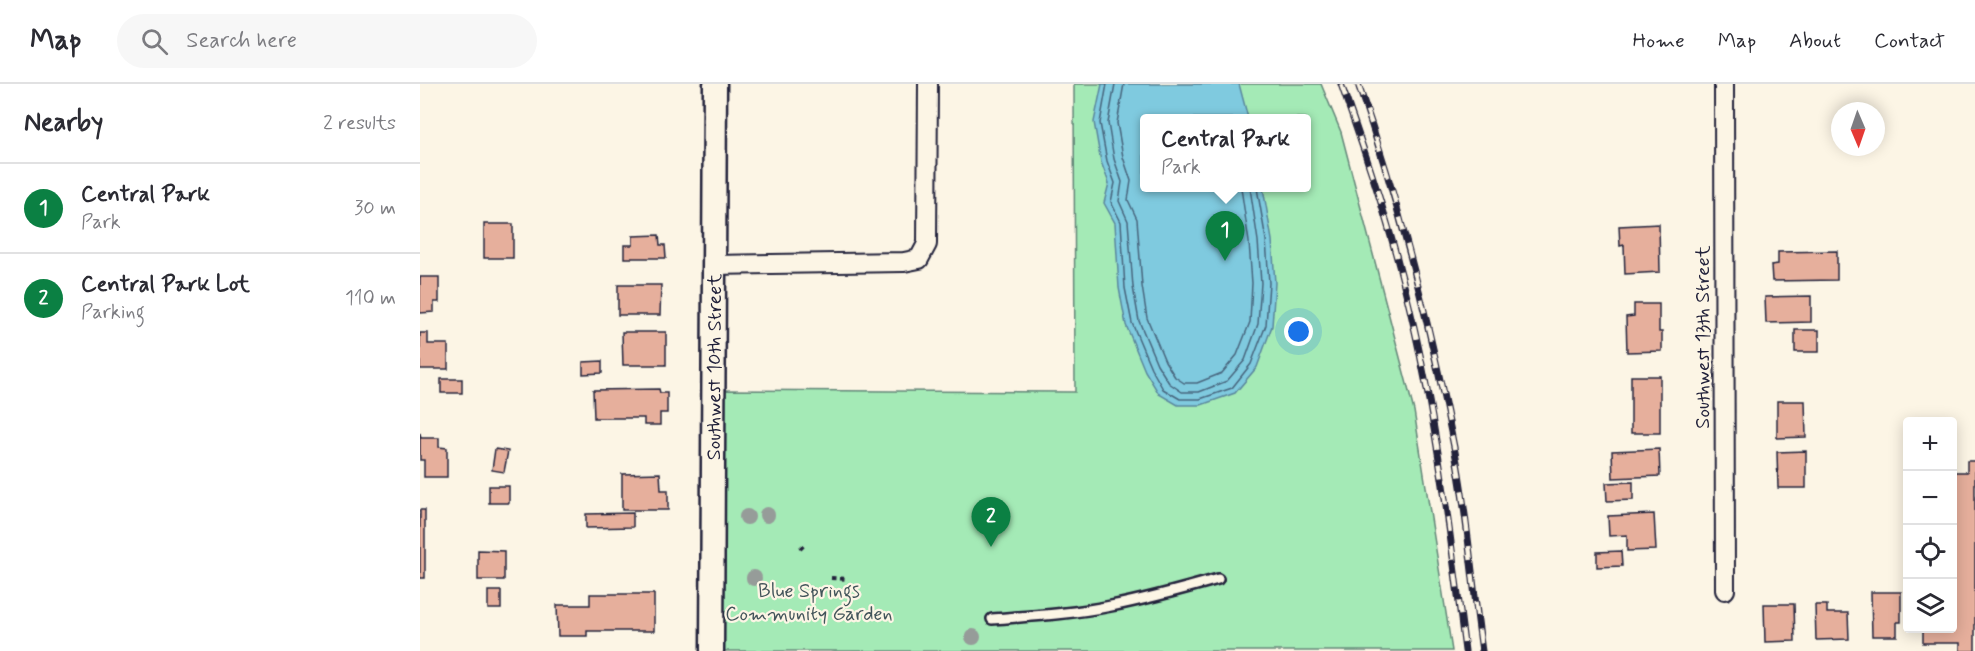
<!DOCTYPE html>
<html lang="en">
<head>
<meta charset="utf-8">
<style>
  body { margin:0; font-family:Mynerve,sans-serif; background:#f7f7f7; color:#2b2b33 }
  .controls { position:absolute; right:18px; bottom:18px; display:grid; overflow:hidden; border-radius:6px; box-shadow:0 3px 15px #0003 }
  .controls button { width:54px; height:54px; display:grid; place-items:center; padding:0; border:0; border-bottom:2px solid #e1e1e2; background:#fff; color:#2b2b33; font:30px sans-serif }
  .compass { position:absolute; left:1411px; top:18px; width:54px; height:54px; border-radius:50%; background:#fff; box-shadow:0 3px 15px #0003; rotate:178deg }
  .you { position:absolute; left:879px; top:248px; width:21px; height:21px; margin:-15px; border:4px solid #fff; border-radius:50%; background:#1a73e8; box-shadow:0 0 0 9px #1a73e833 }
  .badge { display:grid; place-items:center; width:39px; height:39px; border-radius:50%; background:#0b8043; color:#fff; font-size:20px; font-weight:700 }
  .pin { position:absolute; translate:-50% -50px; filter:drop-shadow(0 2px 3px #0008) }
  .pin::after { content:''; position:absolute; top:32px; width:21px; height:18px; background:inherit; clip-path:polygon(0 0,100% 0,50% 100%) }
  .popup { position:absolute; left:720px; top:30px; width:171px; height:78px; box-sizing:border-box; display:grid; place-content:center; border-radius:6px; background:#fff; filter:drop-shadow(0 2px 4px #0005); font-size:20px; white-space:nowrap; color:#7c7c81 }
  .popup b { font-size:22px; color:#2b2b33 }
  .popup::after { content:''; position:absolute; left:50%; top:100%; margin-left:-12px; border:12px solid transparent; border-top-color:#fff }
  .list { margin:0; padding:0; list-style:none }
  h2 { display:flex; justify-content:space-between; align-items:center; height:78px; margin:0; padding:0 24px; font-size:26px }
  h2 small { font-size:20px; font-weight:400; color:#7c7c81 }
  .list li { display:grid; grid-template-columns:39px 1fr auto; gap:18px; align-items:center; box-sizing:border-box; height:90px; padding:0 24px; border-top:2px solid #e1e1e2 }
  .list b { display:block; font-size:22px; white-space:nowrap }
  .list p { margin:0; font-size:20px; white-space:nowrap; color:#7c7c81 }
  .list em { font-size:20px; font-style:normal; color:#7c7c81 }
  .icon { flex:none; width:33px; height:33px; fill:none; stroke:currentColor; stroke-width:2; stroke-linecap:round; stroke-linejoin:round }
  .map { position:relative; flex:none; width:1555px; height:567px; overflow:hidden }
  header { display:flex; align-items:center; gap:36px; box-sizing:border-box; height:84px; padding:0 30px; background:#fff; border-bottom:2px solid #e1e1e2 }
  header strong { font-size:28px }
  nav { display:flex; gap:33px; margin-inline-start:auto; font-size:21px }
  .search { width:420px; height:54px; background:#f7f7f7; display:flex; align-items:center; gap:15px; box-sizing:border-box; padding:0 21px; border-radius:33px; color:#7c7c81; font-size:22px }
  main { display:flex }
  aside { flex:1; background:#fff }
  .map>svg:first-child { display:block }
</style>
</head>
<body>
<header>
<strong>Map</strong>
<div class="search"><svg class="icon" aria-label="search" viewBox="0 0 24 24"><circle cx="10" cy="10" r="6"/><path d="M15 15l6 6"/></svg>Search here</div>
<nav><a>Home</a><a>Map</a><a>About</a><a>Contact</a></nav>
</header>
<main>
<aside>
<h2>Nearby<small>2 results</small></h2>
<ul class="list">
<li><span class="badge">1</span><div><b>Central Park</b><p>Park</p></div><em>30 m</em></li>
<li><span class="badge">2</span><div><b>Central Park Lot</b><p>Parking</p></div><em>110 m</em></li>
</ul>
</aside>
<div class="map">
<svg width="1555" height="567" viewBox="0 0 1555 567">
  <rect width="100%" height="100%" fill="#fcf5e5"/>
  <filter id="ink" filterUnits="userSpaceOnUse"><feTurbulence type="fractalNoise" baseFrequency=".0167" numOctaves="2"/><feDisplacementMap in="SourceGraphic" scale="12" xChannelSelector="R" yChannelSelector="G"/><feConvolveMatrix kernelMatrix="1 2 1 2 8 2 1 2 1" color-interpolation-filters="sRGB"/></filter>
  <g filter="url(#ink)">
    <path fill="#a4eab6" stroke="#638678" stroke-width="1.5" fill-rule="evenodd" d="M654,0H901L921,48L994,327L1032,567H292L293,306L655,308ZM724,34H886V104H724Z"/>
    <path fill="#7fcadf" stroke="#5a879d" stroke-width="1.5" d="M682,0H819L828,34H724V104H843L852,156L855,199L852,242L837,283L815,309L781,321H758L739,310L725,287L706,241L699,204L695,139L684,119L689,99L681,78L674,38Z"/>
    <g fill="none" stroke-linecap="round" stroke-linejoin="round">
      <g stroke="#47657d" stroke-width="1.5">
        <path d="M687,0L680,39L687,77L695,99L691,118L701,138L705,204L712,239L731,284L743,305L760,315H780L812,304L831,280L846,241L849,199L846,156L837,104"/>
        <path d="M695,0L688,39L694,75L702,98L699,117L708,137L713,203L719,237L737,280L749,299L762,308H779L807,297L825,276L838,240L841,199L838,157L830,104"/>
        <path d="M704,0L697,39L703,73L711,97L708,116L717,135L722,202L727,234L745,277L755,293L764,299H777L802,289L817,271L830,238L832,199L829,158L821,104"/>
      </g>
    </g>
    <g fill="#e6af9c" stroke="#22223b" stroke-width="1.5">
      <rect x="64" y="140" width="29" height="34"/>
      <path d="M1239,140L1240,188L1205,190L1204,161L1200,162L1199,142Z"/>
      <path d="M239,151L240,161H245L246,174H204V161H213V152Z"/>
      <path d="M1417,167V196L1352,197L1351,181L1358,180V168Z"/>
      <path d="M0,193H19V218H14V228L0,229Z"/>
      <path d="M198,201H241L240,231H198Z"/>
      <path d="M1391,212V238L1346,239L1345,213Z"/>
      <path d="M1214,220H1239V248H1242V267L1207,268L1206,233L1214,232Z"/>
      <rect x="1375" y="246" width="24" height="22"/>
      <path d="M202,248H246V281H203Z"/>
      <path d="M0,249H8V260H28V285H0Z"/>
      <path d="M182,277V289L163,290V278Z"/>
      <rect x="1211" y="292" width="29" height="57"/>
      <rect x="21" y="295" width="21" height="14"/>
      <path d="M239,305L240,309H247V329H240V341H224V334H174L173,306Z"/>
      <path d="M1357,317H1385L1386,353L1357,354Z"/>
      <path d="M0,349L1,354H19V363L27,364V393H4V376H0Z"/>
      <path d="M75,365L88,367L84,388L72,386Z"/>
      <path d="M1239,365L1240,392L1193,394L1192,367Z"/>
      <path d="M1386,367V404H1358L1357,368Z"/>
      <path d="M1547,377H1555V567H1540V559H1503V544H1532V388H1547Z"/>
      <path d="M240,389L241,406H248V426H202V390Z"/>
      <path d="M1213,398V416L1187,417L1186,399Z"/>
      <rect x="69" y="402" width="20" height="17"/>
      <rect x="0" y="426" width="5" height="68"/>
      <path d="M213,429V443L166,444V430Z"/>
      <path d="M1234,430L1236,466L1207,467V451L1189,452L1188,432Z"/>
      <path d="M58,466L84,467V496H58Z"/>
      <path d="M1201,467L1202,482L1177,483V468Z"/>
      <rect x="68" y="507" width="13" height="18"/>
      <path d="M1451,508H1481V538H1477V552H1452Z"/>
      <path d="M170,510H234V547H167V552H138L137,521H170Z"/>
      <path d="M1344,520H1374L1375,557L1345,558Z"/>
      <path d="M1395,521H1407V529H1428L1429,555L1396,556Z"/>
    </g>
    <g fill="none" stroke-linecap="round" stroke-linejoin="round">
      <defs>
        <path id="service" d="M572,535C612,532 652,530 691,522C727,515 763,505 798,495"/>
        <g id="minor">
          <path d="M1304,0L1305,506"/>
          <path d="M293,181L484,178L499,175L507,160L508,0"/>
        </g>
        <g id="tertiary">
          <path id="s1" d="M292,567L295,0"/>
        </g>
      </defs>
      <use href="#service" stroke="#22223b" stroke-width="14"/>
      <use href="#minor" stroke="#22223b" stroke-width="22"/>
      <use href="#tertiary" stroke="#22223b" stroke-width="27"/>
      <g stroke="#22223b" stroke-width="4" stroke-dasharray="4.5 4.5" stroke-linecap="butt">
        <path d="M380,465L384,461"/>
        <path d="M411,494L428,495"/>
      </g>
      <use href="#service" stroke="#fcf5e5" stroke-width="9"/>
      <use href="#minor" stroke="#fcf5e5" stroke-width="18"/>
      <use href="#tertiary" stroke="#fcf5e5" stroke-width="22"/>
      <defs>
        <g id="rail">
          <path d="M921,0C942,60 963,120 979,182C1013,308 1029,438 1045,567"/>
          <path d="M938,0C981,123 1012,250 1037,378C1048,439 1053,505 1062,567"/>
        </g>
      </defs>
      <use href="#rail" stroke="#22223b" stroke-width="7"/>
      <use href="#rail" stroke="#fcf5e5" stroke-width="4.5" stroke-dasharray="14" stroke-linecap="butt"/>
    </g>
    <g fill="#969c99">
      <circle cx="347" cy="431" r="8"/>
      <circle cx="327" cy="433" r="8"/>
      <circle cx="334" cy="494" r="8"/>
      <circle cx="553" cy="553" r="8"/>
    </g>
  </g>
  <g text-anchor="middle" stroke-width="4.5" stroke-linejoin="round" paint-order="stroke">
    <g font-size="20" fill="#22223b" stroke="#fcf5e5">
      <text transform="translate(1282 253) rotate(-90)" y="7">Southwest 13th Street</text>
      <text dy="7" stroke="none"><textPath href="#s1" startOffset="284">Southwest 10th Street</textPath></text>
    </g>
    <g font-size="20" fill="#42545a" stroke="#fcf5e5">
      <text x="389" y="513">Blue Springs<tspan x="389" dy="23">Community Garden</tspan></text>
    </g>
  </g>
</svg>
<div class="controls">
<button>+</button>
<button>−</button>
<button><svg class="icon" aria-label="locate" viewBox="0 0 24 24"><circle cx="12" cy="12" r="6"/><path d="M12 2v4M12 18v4M2 12h4M18 12h4"/></svg></button>
<button><svg class="icon" aria-label="layers" viewBox="0 0 24 24"><path d="M12 4l9 5-9 5-9-5zM3 14l9 5 9-5"/></svg></button>
</div>
<svg class="compass" viewBox="-18 -18 36 36"><path d="M0-13l5 13h-10z" fill="#e53935"/><path d="M0 13l5-13h-10z" fill="#7c7c81"/></svg>
<div class="you"></div>
<div class="pin badge" style="left:805px;top:177px">1</div>
<div class="popup"><b>Central Park</b>Park</div>
<div class="pin badge" style="left:571px;top:463px">2</div>
</div>
</main>
</body>
</html>
